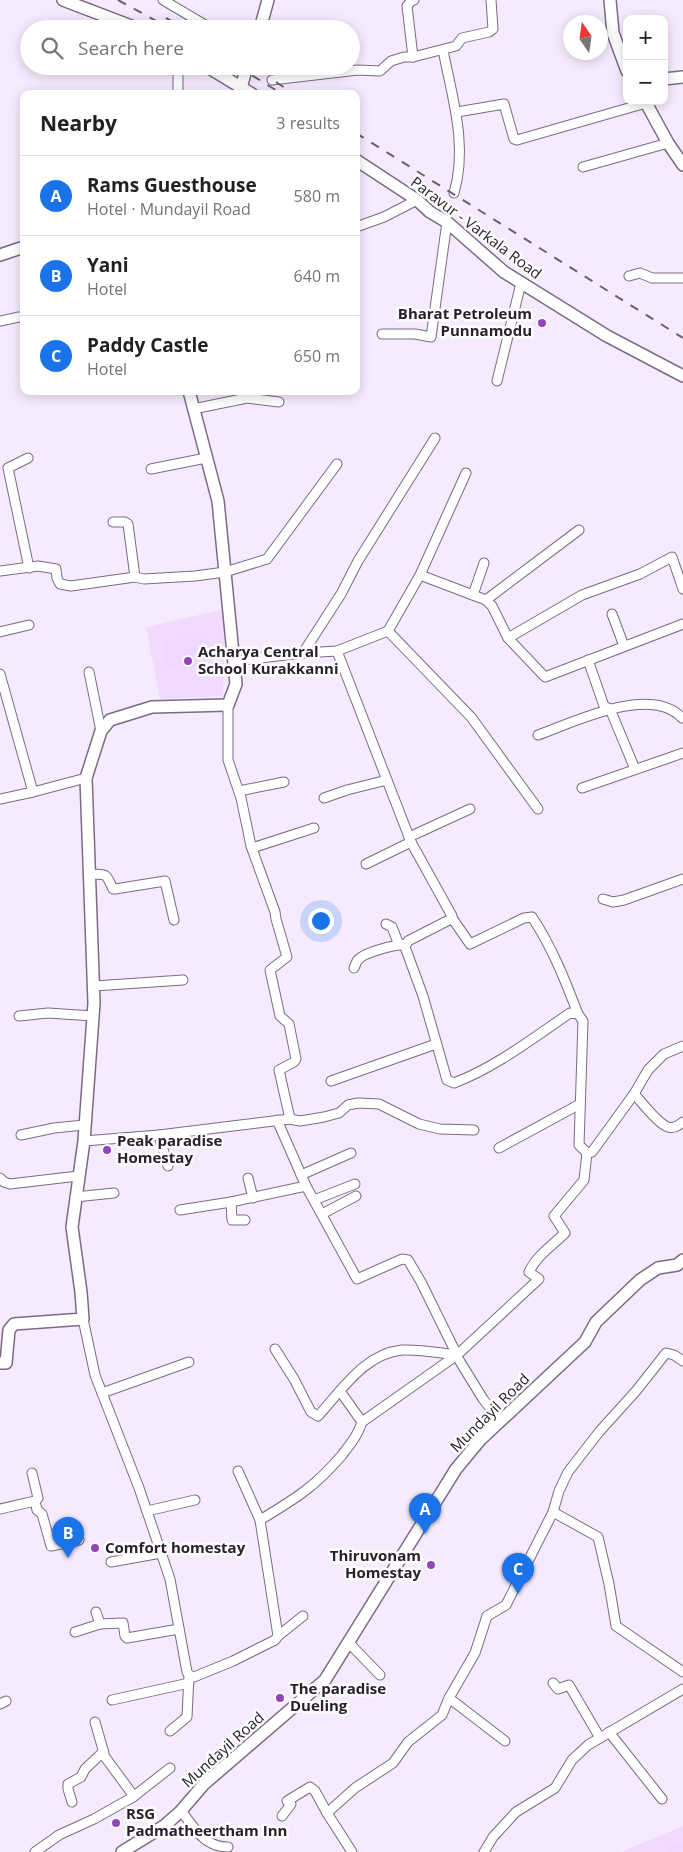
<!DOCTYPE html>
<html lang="en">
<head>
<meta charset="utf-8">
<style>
  body { margin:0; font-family:"Open Sans",sans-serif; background:#f2f2f2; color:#202124 }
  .controls { position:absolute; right:15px; top:15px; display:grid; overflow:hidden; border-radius:10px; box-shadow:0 2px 12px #0003 }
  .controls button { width:45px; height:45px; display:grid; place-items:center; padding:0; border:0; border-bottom:1px solid #e0e0e0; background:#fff; color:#202124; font:25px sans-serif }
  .compass { position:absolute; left:563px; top:15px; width:45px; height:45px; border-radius:50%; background:#fff; box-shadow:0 2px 12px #0003; rotate:347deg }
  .you { position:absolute; left:320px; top:920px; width:18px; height:18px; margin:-12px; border:4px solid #fff; border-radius:50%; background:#1a73e8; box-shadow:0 0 0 8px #1a73e833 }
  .badge { display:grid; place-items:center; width:32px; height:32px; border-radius:50%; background:#1a73e8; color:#fff; font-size:16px; font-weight:700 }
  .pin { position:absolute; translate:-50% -41px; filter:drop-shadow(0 1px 2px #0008) }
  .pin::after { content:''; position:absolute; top:26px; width:18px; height:15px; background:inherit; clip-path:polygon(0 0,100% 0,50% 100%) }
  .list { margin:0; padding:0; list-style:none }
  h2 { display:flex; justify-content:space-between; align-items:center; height:65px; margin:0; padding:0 20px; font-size:21px }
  h2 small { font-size:16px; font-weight:400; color:#757577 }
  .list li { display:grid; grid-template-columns:32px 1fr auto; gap:15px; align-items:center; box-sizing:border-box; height:80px; padding:0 20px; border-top:1px solid #e0e0e0 }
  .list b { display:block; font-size:19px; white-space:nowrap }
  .list p { margin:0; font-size:16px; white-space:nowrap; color:#757577 }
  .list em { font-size:16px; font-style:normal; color:#757577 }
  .icon { flex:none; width:28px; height:28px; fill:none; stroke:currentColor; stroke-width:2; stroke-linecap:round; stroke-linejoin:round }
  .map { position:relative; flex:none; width:683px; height:1852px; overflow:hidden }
  .search { position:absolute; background:#fff; box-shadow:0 2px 12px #0003; left:20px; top:20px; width:340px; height:55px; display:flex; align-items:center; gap:12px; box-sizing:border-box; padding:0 18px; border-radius:28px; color:#757577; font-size:19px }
  .panel { position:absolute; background:#fff; box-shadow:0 2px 12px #0003; left:20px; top:90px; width:340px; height:305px; border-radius:10px }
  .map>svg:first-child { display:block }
</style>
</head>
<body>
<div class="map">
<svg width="683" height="1852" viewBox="0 0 683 1852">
  <rect width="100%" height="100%" fill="#f6ebfe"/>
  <g fill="#f0daff">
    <path d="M225,609L223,696L160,699L146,627Z"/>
    <path d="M683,1826V1852H621Z"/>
  </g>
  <g fill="#efd7ff">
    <path d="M201,638L204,664L165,668L163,642Z"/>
    <path d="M683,1843V1852H670L669,1847Z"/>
  </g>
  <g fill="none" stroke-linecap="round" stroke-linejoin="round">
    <defs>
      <g id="minor">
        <path d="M163,0L212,29"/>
        <path d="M443,50C452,97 468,145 454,193"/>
        <path d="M413,57L407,6L411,1L414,0"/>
        <path d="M178,66V94"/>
        <path d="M272,80L358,70L380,71L391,61L404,57H413L456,46L462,38L489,32L493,29L491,0"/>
        <path d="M457,112L504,104L514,139L517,140L646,103"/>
        <path d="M583,167L668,143"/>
        <path d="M356,227L384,217L417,200"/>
        <path d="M629,276L640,273L652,278H683"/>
        <path d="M0,321L19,317"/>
        <path d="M382,334H415L431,337L447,222"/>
        <path d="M497,381L521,283"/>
        <path d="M193,409L247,398L279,402"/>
        <path d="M28,458L8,468L29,568"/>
        <path d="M151,469L206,458"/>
        <path d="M113,522H125L128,524L135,577"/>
        <path d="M0,571L38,566L56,569L57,578L60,584L71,586L135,577L144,579L195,576L225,572L267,559L337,464"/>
        <path d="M420,575L466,473"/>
        <path d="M473,595L484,563"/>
        <path d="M486,600L579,530"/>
        <path d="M612,614L624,646"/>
        <path d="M388,631L471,717L538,809"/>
        <path d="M0,632L29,625"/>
        <path d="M508,638L582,595L640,574L672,557L683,589"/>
        <path d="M337,651L411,842L452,916V918L449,920L408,941L405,947L423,996L447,1080L454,1083C496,1067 533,1038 570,1013L578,1014L583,1021L579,1145L587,1153"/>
        <path d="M303,653L341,594L358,561L435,438"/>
        <path d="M588,660L604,706L610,709L635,769"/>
        <path d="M234,661L303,653L337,651L388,631L420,575L486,600L492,606L508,638L545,677L683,624"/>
        <path d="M89,672L101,731"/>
        <path d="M0,674L33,792"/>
        <path d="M228,705V760L241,798L251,846L275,912L276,919L287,957L270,970L280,1016L289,1024L296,1059L294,1062L279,1070L290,1119"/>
        <path d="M538,735C574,722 651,684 682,718"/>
        <path d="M582,788L683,753"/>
        <path d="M239,791L284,782"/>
        <path d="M324,798L347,790L387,780"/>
        <path d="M0,799L33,792L86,778"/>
        <path d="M409,837L470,809"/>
        <path d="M252,848L314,828"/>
        <path d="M366,864L411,842"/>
        <path d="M90,874C108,875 105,872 113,889H115L165,881L174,920"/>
        <path d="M603,899L613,902L624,900L683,879"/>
        <path d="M452,918L470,944L524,918L532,917C552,947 565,980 578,1014"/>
        <path d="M386,924L392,927L399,945"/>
        <path d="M354,968C354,968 357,961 357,961C363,952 395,945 406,944"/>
        <path d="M94,986L183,980"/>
        <path d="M19,1016L48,1013L93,1016"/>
        <path d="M331,1081L436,1044"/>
        <path d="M634,1094C642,1102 658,1124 668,1127C674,1129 679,1125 683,1122"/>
        <path d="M277,1120L306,1186L357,1279L402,1259L408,1260L421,1282L457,1355"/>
        <path d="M21,1135L54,1128L84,1125"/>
        <path d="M159,1135L168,1166"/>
        <path d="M84,1141L159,1135L290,1119L300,1121L324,1117L339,1113L348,1105L358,1103L379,1104L419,1124L440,1129L474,1130"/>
        <path d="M499,1148L580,1104"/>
        <path d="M301,1175L351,1153"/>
        <path d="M0,1178L4,1182L10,1184L78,1176"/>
        <path d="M248,1178L253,1198"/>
        <path d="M75,1197L114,1193"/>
        <path d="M314,1200L355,1184"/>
        <path d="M231,1202L232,1220H245"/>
        <path d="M180,1210L231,1202L306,1186"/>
        <path d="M322,1214L356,1196"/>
        <path d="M83,1319L95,1375L139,1488L170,1579L187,1672L189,1675L187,1717L170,1731"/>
        <path d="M275,1349L294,1379L311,1412L318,1416C342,1390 364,1354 402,1350C420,1349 439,1353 457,1355"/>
        <path d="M456,1355L483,1399L500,1421"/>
        <path d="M340,1391L362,1422"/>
        <path d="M102,1393L189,1362"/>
        <path d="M238,1471L260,1520"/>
        <path d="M35,1501L37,1510L42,1514L51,1546L79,1540"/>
        <path d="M0,1509L35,1501L38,1498L32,1473"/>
        <path d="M147,1511L195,1500"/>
        <path d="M553,1512L598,1537L609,1584L616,1626L683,1672"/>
        <path d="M111,1562L161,1553"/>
        <path d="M96,1612L100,1624L123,1623L125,1636L127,1638L179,1629"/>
        <path d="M75,1632L100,1624"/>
        <path d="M278,1636L303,1616"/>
        <path d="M348,1642L380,1675"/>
        <path d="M189,1675L194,1677L233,1661L275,1640L278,1636L260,1520C295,1499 316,1486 342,1455C351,1443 358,1435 362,1422L457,1355L539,1279L529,1272C536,1256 553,1245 565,1233L554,1216L584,1180L587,1153L592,1152L634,1094L648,1070L664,1054L683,1046"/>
        <path d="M553,1683L558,1689L569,1685L600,1738"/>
        <path d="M112,1700L189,1683"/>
        <path d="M0,1704L6,1701"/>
        <path d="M95,1722L104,1753"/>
        <path d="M609,1732L662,1799"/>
        <path d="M505,1741L449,1698L475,1653L487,1616L506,1605L553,1512L559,1491L568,1472L599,1432L636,1391L666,1353L674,1355L683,1361"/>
        <path d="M133,1797L170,1768"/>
        <path d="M181,1811C195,1828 204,1847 228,1847"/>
        <path d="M282,1816L291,1804L287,1801L310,1787L315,1791L327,1813"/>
        <path d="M35,1852L59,1835L94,1819L133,1797V1795L102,1753L85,1769L81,1777L68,1784V1789L72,1802"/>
        <path d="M352,1852L327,1813L355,1788L393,1763L408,1742L442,1715L449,1698"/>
        <path d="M484,1852L493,1837L516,1812L555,1788L572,1760L588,1745L683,1689"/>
      </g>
      <g id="major">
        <path d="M63,0L139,29"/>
        <path d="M610,0L613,33L627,71"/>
        <path d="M260,29L268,0"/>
        <path d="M206,66L252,94"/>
        <path d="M664,79L683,77"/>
        <path d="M240,92L247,66"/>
        <path d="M645,101L668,143L683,165"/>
        <path d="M356,160L417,200L430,212L447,222L504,272L607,336L683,376"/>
        <path d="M0,255L24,247"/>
        <path d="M0,1363H6L9,1330L14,1324L83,1319L81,1292L72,1227L84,1141L94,1003L86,778L101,731L110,720L152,707L228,705L236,684L218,501L189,391"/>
        <path d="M122,1852L164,1826L180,1812L204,1784L325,1680L456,1469L480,1440L585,1342L596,1322L640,1280L658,1268L677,1265L683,1260"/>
      </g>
    </defs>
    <use href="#minor" stroke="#7b6a85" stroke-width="11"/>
    <use href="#major" stroke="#7b6a85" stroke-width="14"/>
    <use href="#minor" stroke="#fff" stroke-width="9"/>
    <use href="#major" stroke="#fff" stroke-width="11"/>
    <g stroke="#69606e" stroke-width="2" stroke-dasharray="9 9" stroke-linecap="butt">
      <path d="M118,0L171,29"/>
      <path d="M166,18L186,29"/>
      <path d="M237,66L282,94"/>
      <path d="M276,82L294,94"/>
      <path d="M356,133L683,338"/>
    </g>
  </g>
  <g fill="#9146b8" stroke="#fdfdfd" stroke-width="2">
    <circle cx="542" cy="323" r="5"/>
    <circle cx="188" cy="661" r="5"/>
    <circle cx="107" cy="1150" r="5"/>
    <circle cx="95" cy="1548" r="5"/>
    <circle cx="431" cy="1565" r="5"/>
    <circle cx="280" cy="1698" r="5"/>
    <circle cx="116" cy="1823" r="5"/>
  </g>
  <g text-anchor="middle" stroke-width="5" stroke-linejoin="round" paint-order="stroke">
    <g font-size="15" fill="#28212c" stroke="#fdfdfd">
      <text transform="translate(476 228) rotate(37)" y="5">Paravur - Varkala Road</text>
      <text transform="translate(490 1413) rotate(-45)" y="5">Mundayil Road</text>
      <text transform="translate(223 1750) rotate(-42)" y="5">Mundayil Road</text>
    </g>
    <g font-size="15" font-weight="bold" fill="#28212c" stroke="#fdfdfd" text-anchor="start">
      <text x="532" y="319" text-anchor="end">Bharat Petroleum<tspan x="532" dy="17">Punnamodu</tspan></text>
      <text x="198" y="657">Acharya Central<tspan x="198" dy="17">School Kurakkanni</tspan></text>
      <text x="117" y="1146">Peak paradise<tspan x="117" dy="17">Homestay</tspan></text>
      <text x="105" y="1553">Comfort homestay</text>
      <text x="421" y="1561" text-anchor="end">Thiruvonam<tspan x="421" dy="17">Homestay</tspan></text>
      <text x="290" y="1694">The paradise<tspan x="290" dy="17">Dueling</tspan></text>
      <text x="126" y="1819">RSG<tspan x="126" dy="17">Padmatheertham Inn</tspan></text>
    </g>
  </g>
</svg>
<div class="controls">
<button>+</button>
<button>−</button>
</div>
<svg class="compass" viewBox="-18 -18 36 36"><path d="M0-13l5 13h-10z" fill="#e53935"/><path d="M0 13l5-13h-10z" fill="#757577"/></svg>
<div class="you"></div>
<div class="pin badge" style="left:425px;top:1534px">A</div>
<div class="pin badge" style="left:68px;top:1558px">B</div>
<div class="pin badge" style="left:518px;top:1594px">C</div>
<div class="search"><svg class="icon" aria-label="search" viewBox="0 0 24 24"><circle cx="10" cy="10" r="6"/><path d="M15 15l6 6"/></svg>Search here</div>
<section class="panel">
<h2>Nearby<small>3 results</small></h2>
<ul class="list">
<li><span class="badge">A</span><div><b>Rams Guesthouse</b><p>Hotel · Mundayil Road</p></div><em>580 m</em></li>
<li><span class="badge">B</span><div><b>Yani</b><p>Hotel</p></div><em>640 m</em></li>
<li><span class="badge">C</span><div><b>Paddy Castle</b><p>Hotel</p></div><em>650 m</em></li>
</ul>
</section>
</div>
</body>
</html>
